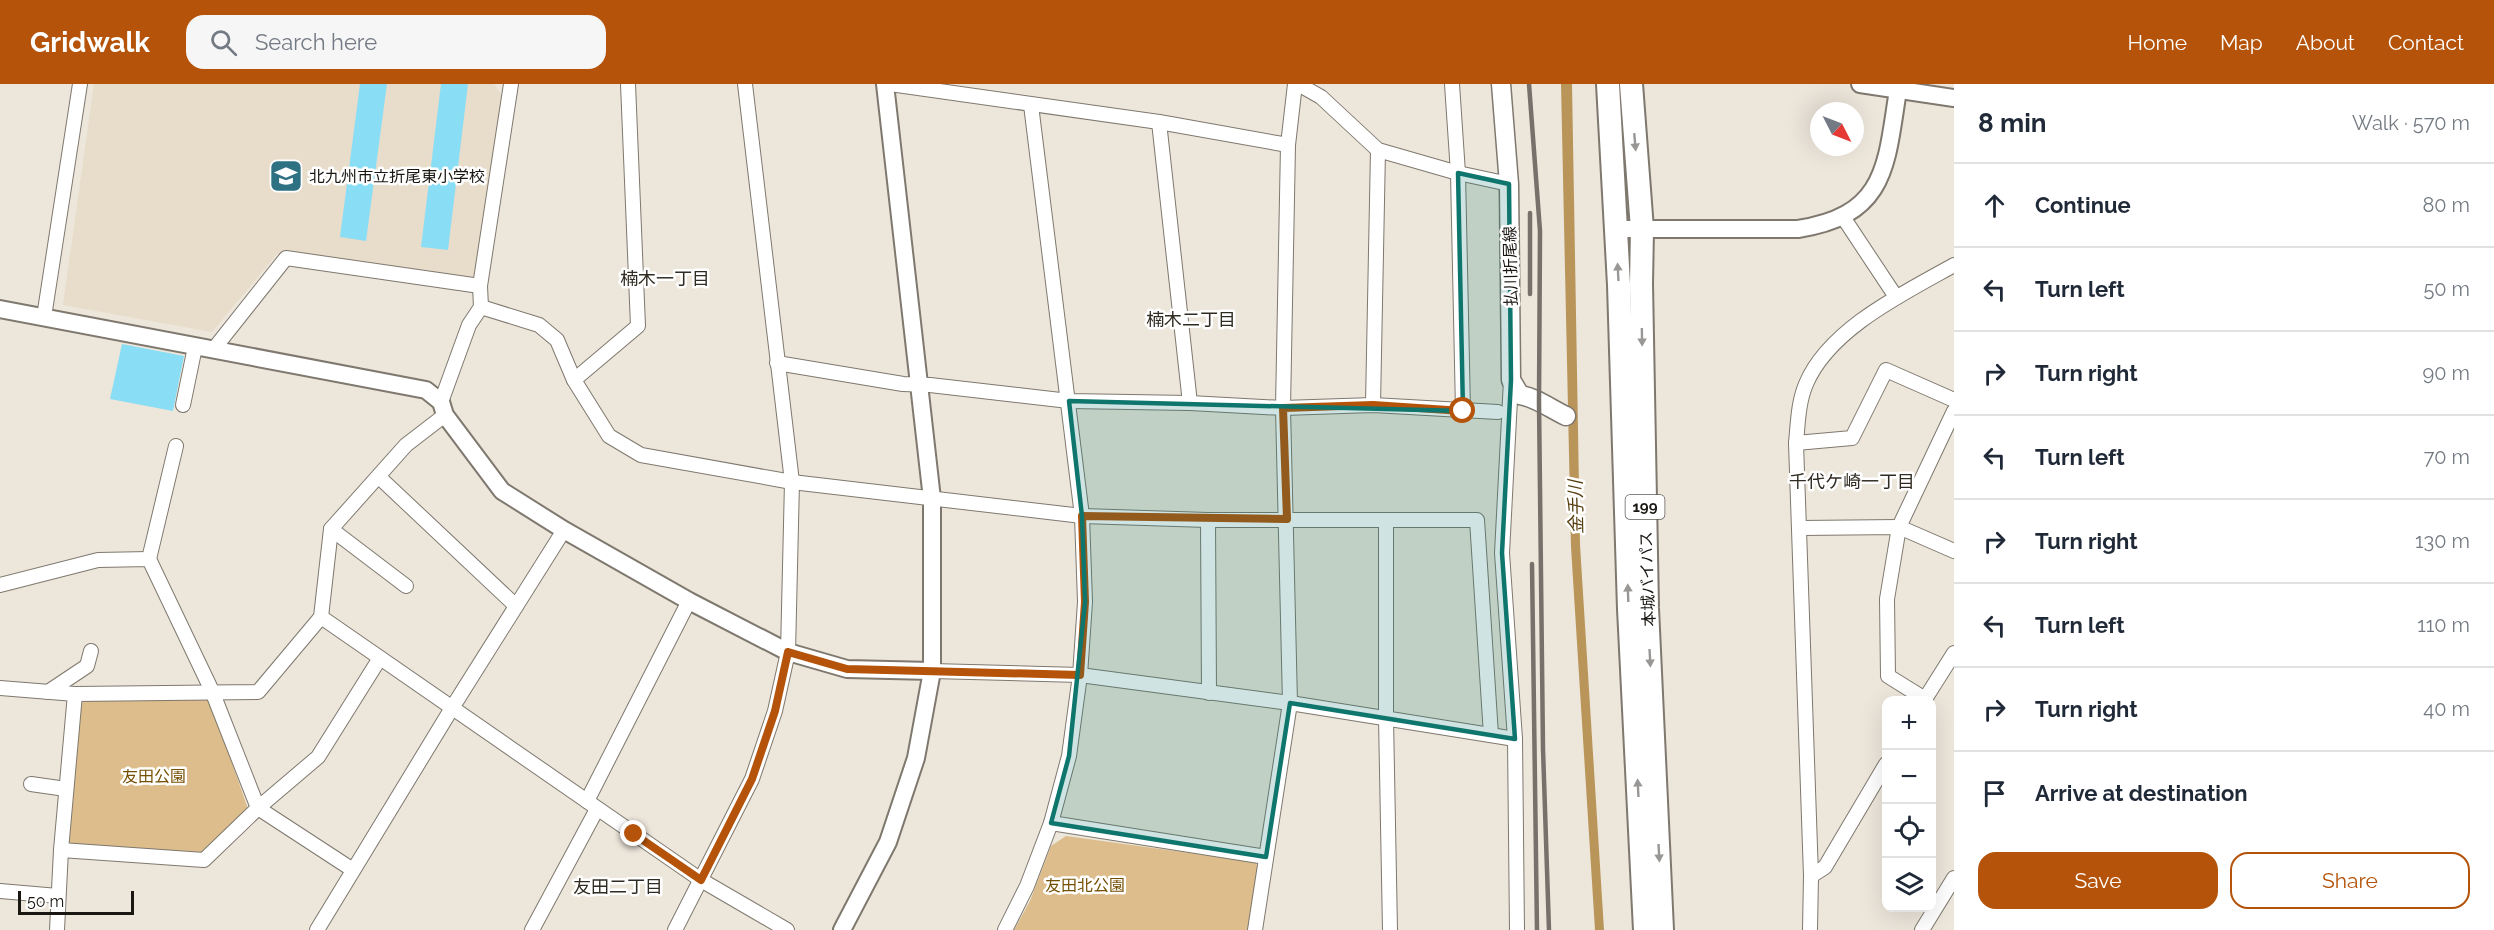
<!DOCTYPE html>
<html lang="en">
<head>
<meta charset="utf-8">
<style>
  body { margin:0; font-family:Raleway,"Noto Sans JP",sans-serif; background:#f6f6f7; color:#1f2937 }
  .controls { position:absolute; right:18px; bottom:18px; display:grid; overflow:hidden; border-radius:12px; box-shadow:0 6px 24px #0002 }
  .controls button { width:54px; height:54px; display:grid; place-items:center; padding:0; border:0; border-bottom:2px solid #e0e1e3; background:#fff; color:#1f2937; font:30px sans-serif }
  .compass { position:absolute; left:1810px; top:18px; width:54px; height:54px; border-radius:50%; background:#fff; box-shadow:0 6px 24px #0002; rotate:132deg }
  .scale { position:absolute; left:18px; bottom:15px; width:116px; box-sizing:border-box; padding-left:6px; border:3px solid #1a1713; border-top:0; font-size:16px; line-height:21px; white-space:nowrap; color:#1a1713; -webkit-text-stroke:4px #fff; paint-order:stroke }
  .stop { position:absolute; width:18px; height:18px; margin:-14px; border:4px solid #b45309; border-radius:50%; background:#fff }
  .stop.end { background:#b45309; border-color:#fff; box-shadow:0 2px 6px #0008 }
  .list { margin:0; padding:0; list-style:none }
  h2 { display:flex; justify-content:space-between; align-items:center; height:78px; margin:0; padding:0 24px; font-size:26px }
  h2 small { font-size:20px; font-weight:400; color:#747a83 }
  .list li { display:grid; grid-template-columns:39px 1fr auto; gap:18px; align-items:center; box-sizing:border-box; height:84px; padding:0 24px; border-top:2px solid #e0e1e3 }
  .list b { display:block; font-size:22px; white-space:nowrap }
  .list em { font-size:20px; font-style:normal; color:#747a83 }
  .actions { display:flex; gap:12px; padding:18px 24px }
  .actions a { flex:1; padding:14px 0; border:2px solid #b45309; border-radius:18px; text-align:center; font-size:21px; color:#b45309 }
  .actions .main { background:#b45309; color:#fff }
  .icon { flex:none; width:33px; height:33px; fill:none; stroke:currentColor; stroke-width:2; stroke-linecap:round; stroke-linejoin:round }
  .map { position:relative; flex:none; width:1954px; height:846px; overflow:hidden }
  header { display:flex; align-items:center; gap:36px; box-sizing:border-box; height:84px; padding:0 30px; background:#b45309; color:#fff }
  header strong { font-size:28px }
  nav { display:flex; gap:33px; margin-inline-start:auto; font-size:21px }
  .search { width:420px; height:54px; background:#f6f6f7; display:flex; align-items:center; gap:15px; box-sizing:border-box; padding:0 21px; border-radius:18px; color:#747a83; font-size:22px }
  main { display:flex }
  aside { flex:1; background:#fff }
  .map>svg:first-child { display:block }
</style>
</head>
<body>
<header>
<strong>Gridwalk</strong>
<div class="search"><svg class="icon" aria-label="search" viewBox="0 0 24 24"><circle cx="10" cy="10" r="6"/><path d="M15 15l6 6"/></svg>Search here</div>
<nav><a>Home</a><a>Map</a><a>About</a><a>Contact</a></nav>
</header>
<main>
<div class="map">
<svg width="1954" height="846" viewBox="0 0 1954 846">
  <rect width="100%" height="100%" fill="#ede6db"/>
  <path fill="#e8dcca" d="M94,0H494L503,13L476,195L277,170L212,248L63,221Z"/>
  <g fill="#dcbd8b">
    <path d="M209,613L248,725L203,772L67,763L77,624L84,617Z"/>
    <path d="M1066,752L1255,778L1259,785L1247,846H1014L1030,817L1051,762Z"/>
  </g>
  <path fill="#b9955a" d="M1561,0H1572L1580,461L1604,846H1595L1571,463Z"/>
  <g fill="#89def5">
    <path d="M360,0H387L366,157L340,153Z"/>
    <path d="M441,0H468L448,166L421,163Z"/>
    <path d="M122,260L184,272L173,327L110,315Z"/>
  </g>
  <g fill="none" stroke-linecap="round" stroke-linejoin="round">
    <defs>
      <g id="minor">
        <path d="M890,0L1159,38L1288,61"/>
        <path d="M1298,0L1321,13L1378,66L1458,89L1509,100"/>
        <path d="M1452,0L1458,89L1463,327"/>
        <path d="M1159,38L1190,319"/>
        <path d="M1843,133L1896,213"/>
        <path d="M481,223L539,241L557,256L574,296L609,352L641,371L792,398L1082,432L1208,436H1477L1491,651"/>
        <path d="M44,233L80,0"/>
        <path d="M213,266L286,174L480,202"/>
        <path d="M777,279L903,300L930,301L1069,317L1190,319L1283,324L1373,321L1498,328"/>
        <path d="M574,296L638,242L628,0"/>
        <path d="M1511,296L1502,469L1515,655L1517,846"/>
        <path d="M441,318L469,241L481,223L480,202L511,0"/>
        <path d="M183,321L195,263"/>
        <path d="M1373,321L1378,66"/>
        <path d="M1954,327L1899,443L1887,515L1888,592L1925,615L1954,569"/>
        <path d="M1796,359L1852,354L1886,286L1954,316"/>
        <path d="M379,393L516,522"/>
        <path d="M1208,436L1209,609"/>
        <path d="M1386,436V634L1390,846"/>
        <path d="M1801,444L1899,443L1954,467"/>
        <path d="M331,445L406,502"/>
        <path d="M149,475L176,362"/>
        <path d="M0,501L98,476L149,475L212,607L258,724L353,786"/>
        <path d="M321,533L701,796L787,846"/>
        <path d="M932,587L1080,591L1290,619L1515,655"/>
        <path d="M0,604L75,610L258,608L321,533L331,445L406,361L445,331"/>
        <path d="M48,608L87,582L91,567"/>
        <path d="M31,700L66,705"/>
        <path d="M587,717L689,517"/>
        <path d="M1051,739L1266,773"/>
        <path d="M61,766L204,776L258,724L318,673L380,574"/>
        <path d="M1811,792L1825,783L1886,680"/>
        <path d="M0,807L58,812"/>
        <path d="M57,846L61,766L75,610"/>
        <path d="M317,846L452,624L564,446"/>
        <path d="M532,846L597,725"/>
        <path d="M675,846L752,695L775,627L788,568L792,398L745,0"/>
        <path d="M1005,846L1027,802L1051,739L1069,672L1080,591L1085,518L1082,432L1031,21"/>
        <path d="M1255,846L1290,619L1283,324L1288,61L1295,0"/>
        <path d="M1810,846L1811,792L1796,359C1798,339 1798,319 1806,300C1829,245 1904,209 1954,181"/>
        <path d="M1922,846L1954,794"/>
      </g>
      <g id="tertiary">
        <path d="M1860,0L1954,14"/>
        <path d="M1616,145H1798C1890,131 1886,77 1899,0"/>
        <path d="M0,225L426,306L441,318L445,331L502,407L564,446L689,517L788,568L847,585L932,587"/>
        <path d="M842,846L888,758L916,674L932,587V415L885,0"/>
      </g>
      <path id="secondary" d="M1501,0L1509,100L1511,296L1520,311C1535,313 1551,325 1566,332"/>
      <g id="trunk">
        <path d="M1608,0L1619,201L1629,525L1645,846"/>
        <path d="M1631,0L1642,145L1641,200L1647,524L1662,846"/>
      </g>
    </defs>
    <use href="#minor" stroke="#7e786e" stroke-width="16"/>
    <use href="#tertiary" stroke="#7e786e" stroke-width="20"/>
    <use href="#secondary" stroke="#7e786e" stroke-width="21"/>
    <use href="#trunk" stroke="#7e786e" stroke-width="26"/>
    <use href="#minor" stroke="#fff" stroke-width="14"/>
    <use href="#tertiary" stroke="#fff" stroke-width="16"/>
    <use href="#secondary" stroke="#fff" stroke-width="18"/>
    <use href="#trunk" stroke="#fff" stroke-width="22"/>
    <g stroke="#76716a" stroke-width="4.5">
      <path d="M1529,0L1540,147L1539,319L1543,665L1549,846"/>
      <path d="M1530,129V210"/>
      <path d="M1532,480L1537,846"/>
    </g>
  </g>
  <defs><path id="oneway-solid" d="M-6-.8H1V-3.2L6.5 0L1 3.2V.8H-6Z" transform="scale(1.5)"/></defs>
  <g fill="#989795">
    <use href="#oneway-solid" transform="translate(1635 58) rotate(85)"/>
    <use href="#oneway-solid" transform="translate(1618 188) rotate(-93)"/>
    <use href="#oneway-solid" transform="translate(1642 253) rotate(89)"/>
    <use href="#oneway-solid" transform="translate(1628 509) rotate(-92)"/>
    <use href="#oneway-solid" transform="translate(1650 574) rotate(87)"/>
    <use href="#oneway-solid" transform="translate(1638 704) rotate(-93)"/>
    <use href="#oneway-solid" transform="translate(1659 769) rotate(87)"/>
  </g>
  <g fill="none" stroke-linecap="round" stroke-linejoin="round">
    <path stroke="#b45309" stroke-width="8" d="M634,750L701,796L752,695L775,627L788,568L847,585L1080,591L1085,518L1082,432L1287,435L1283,324L1373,321L1463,327"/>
  </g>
  <path fill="#0f766e" fill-opacity="0.2" stroke="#0f766e" stroke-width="4.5" stroke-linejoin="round" d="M1458,89L1509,100L1511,296L1502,469L1515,655L1290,619L1266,773L1051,739L1069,672L1085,518L1082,432L1069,317L1463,327Z"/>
  <defs>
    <symbol id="school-square" viewBox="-11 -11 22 22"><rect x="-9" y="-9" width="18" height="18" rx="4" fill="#2e7182" stroke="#fff"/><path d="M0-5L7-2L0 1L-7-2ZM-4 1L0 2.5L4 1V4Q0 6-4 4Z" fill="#fff"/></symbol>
  </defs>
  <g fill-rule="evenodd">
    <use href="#school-square" x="267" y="73" width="38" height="38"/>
  </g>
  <g text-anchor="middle" stroke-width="5" stroke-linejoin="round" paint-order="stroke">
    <rect fill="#fff" stroke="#5f5d5a" stroke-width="1.5" x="1625.5" y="411" width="39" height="24" rx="4.5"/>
    <g font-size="15" font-weight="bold" fill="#1a1713">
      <text x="1645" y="428">199</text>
    </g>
    <g font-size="16" fill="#1a1713" stroke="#fff" text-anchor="start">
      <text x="309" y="98">北九州市立折尾東小学校</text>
    </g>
    <g font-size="16" fill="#1a1713" stroke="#fff">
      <text transform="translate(1510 182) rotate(-91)" y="6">払川折尾線</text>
      <text transform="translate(1647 495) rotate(-92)" y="6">本城バイパス</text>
    </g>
    <g font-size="16" fill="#745002" stroke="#fff">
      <text x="154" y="698">友田公園</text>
      <text x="1085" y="807">友田北公園</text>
    </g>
    <g font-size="18" fill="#312c23" stroke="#fff">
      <text x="665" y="201">楠木一丁目</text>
      <text x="1191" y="242">楠木二丁目</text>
      <text x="1852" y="404">千代ケ崎一丁目</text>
      <text x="618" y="809">友田二丁目</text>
    </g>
    <g font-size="18" font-style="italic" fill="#553c0c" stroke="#fff">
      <text transform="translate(1576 423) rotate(-91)" y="6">金手川</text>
    </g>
  </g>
</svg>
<div class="controls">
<button>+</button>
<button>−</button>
<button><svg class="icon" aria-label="locate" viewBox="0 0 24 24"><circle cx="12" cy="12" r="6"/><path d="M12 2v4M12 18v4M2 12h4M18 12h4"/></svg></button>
<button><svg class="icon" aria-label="layers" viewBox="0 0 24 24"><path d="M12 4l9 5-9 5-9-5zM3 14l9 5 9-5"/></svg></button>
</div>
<svg class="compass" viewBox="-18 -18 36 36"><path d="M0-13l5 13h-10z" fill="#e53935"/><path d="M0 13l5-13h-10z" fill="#747a83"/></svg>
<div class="scale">50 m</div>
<div class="stop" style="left:1463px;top:327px"></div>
<div class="stop end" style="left:634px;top:750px"></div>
</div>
<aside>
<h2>8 min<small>Walk · 570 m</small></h2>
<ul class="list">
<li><svg class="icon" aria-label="ahead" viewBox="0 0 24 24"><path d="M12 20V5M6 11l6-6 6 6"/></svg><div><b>Continue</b></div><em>80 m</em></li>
<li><svg class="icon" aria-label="left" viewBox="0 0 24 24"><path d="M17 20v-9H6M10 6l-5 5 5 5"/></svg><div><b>Turn left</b></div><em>50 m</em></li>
<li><svg class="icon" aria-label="right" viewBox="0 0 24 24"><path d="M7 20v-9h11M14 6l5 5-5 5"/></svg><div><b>Turn right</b></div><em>90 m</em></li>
<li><svg class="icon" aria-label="left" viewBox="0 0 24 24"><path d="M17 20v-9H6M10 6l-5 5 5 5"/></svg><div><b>Turn left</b></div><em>70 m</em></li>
<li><svg class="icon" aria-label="right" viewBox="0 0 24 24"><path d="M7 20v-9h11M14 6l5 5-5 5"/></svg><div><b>Turn right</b></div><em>130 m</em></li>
<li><svg class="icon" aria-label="left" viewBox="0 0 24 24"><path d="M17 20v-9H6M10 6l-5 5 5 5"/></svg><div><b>Turn left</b></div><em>110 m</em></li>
<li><svg class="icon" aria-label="right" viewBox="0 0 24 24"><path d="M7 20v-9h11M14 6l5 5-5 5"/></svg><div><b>Turn right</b></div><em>40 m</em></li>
<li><svg class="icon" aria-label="arrive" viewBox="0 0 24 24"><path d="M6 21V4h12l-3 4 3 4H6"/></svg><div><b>Arrive at destination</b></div></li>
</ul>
<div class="actions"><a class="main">Save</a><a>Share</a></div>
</aside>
</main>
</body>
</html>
